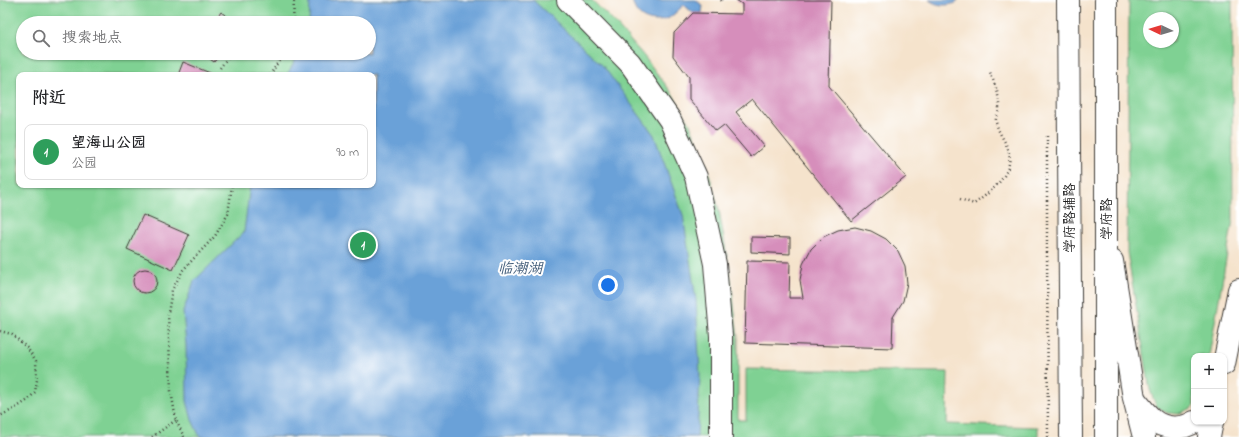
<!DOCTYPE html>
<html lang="zh">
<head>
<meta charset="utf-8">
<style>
  body { margin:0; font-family:"Indie Flower","LXGW WenKai TC",sans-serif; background:#f6f6f6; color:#202124 }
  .controls { position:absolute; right:12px; bottom:12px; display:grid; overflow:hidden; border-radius:8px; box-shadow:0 1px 3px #0004 }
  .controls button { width:36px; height:36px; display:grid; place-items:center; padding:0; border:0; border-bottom:1px solid #e0e0e0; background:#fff; color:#202124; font:20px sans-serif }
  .compass { position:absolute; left:1143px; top:12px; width:36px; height:36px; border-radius:50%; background:#fff; box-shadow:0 1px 3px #0004; rotate:274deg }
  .you { position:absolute; left:608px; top:285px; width:14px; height:14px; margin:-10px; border:3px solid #fff; border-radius:50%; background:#1a73e8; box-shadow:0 0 0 6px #1a73e833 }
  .badge { display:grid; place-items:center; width:26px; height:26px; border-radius:50%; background:#db2777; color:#fff; font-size:13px; font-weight:700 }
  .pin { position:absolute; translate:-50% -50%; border:2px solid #fff; box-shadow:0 1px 4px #0006 }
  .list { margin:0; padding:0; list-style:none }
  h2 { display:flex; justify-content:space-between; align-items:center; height:52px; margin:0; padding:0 16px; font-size:17px }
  h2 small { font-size:13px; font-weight:400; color:#757577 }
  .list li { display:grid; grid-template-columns:26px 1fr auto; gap:12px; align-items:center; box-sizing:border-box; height:56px; margin:0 8px 8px; padding:0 8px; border:1px solid #e0e0e0; border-radius:8px }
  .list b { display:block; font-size:15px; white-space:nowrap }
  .list p { margin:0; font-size:13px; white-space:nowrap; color:#757577 }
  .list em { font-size:13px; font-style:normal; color:#757577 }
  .icon { flex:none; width:22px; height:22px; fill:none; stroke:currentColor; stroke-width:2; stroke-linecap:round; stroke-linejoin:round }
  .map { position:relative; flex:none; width:1239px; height:437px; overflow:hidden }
  .search { position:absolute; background:#fff; box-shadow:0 1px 3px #0004; left:16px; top:16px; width:360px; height:44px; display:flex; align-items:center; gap:10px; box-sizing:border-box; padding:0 14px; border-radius:22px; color:#757577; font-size:15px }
  .panel { position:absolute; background:#fff; box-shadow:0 1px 3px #0004; left:16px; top:72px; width:360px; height:116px; border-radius:8px }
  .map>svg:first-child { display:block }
</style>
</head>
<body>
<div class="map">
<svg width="1239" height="437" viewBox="0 0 1239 437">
  <rect width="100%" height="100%" fill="#fff"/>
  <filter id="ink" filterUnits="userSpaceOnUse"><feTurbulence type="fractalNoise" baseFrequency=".025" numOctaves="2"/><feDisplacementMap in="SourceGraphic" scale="8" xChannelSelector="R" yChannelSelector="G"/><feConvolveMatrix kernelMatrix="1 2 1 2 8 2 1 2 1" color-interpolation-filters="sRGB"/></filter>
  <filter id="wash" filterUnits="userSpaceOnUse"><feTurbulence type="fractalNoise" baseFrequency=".012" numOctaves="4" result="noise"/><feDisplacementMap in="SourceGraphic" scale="16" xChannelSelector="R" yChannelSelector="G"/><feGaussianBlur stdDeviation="0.9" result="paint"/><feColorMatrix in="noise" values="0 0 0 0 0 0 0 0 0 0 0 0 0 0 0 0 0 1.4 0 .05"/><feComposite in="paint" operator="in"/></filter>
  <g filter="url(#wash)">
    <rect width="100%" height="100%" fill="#f5e3cc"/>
    <g fill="#7fd193" stroke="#4e7658" fill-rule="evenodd">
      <path d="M0,0H592L614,22L643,55L672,93L690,124L707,166L719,210L731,280L738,338V420H746V369L948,372L947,424L1038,427V437H0ZM23,23H369V53H23ZM19,75H373V185H19Z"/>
      <path d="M1129,0H1232L1233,220L1209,356H1194V406L1190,409L1178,414L1167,413L1156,406L1150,390L1127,252ZM1149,18H1173V42H1149Z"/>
    </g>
    <g fill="#6ba1d8" stroke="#445e7a">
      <path d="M310,0H533L603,66L654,135L683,215L696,300L700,376L697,437H200L192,420L187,401L186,345L183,312L194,281L244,232L250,185H373V75H287L299,53H369V23H309Z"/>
      <path d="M632,0H696L703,6L702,13H693L684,5C679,9 674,15 669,18C658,24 641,21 635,9C634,7 633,3 632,0Z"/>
      <path d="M929,0H958L956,3C946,6 937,6 929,0Z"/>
    </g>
    <g id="blocks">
      <g fill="#d68ebb">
        <path d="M736,0H831L829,86L906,177L851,221L752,99L736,112L764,146L751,157L724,125L716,131L689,99V77L673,56L674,33L693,13L742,14V4Z"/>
        <path d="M221,12L236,23H213Z"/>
        <path d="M202,53H221L214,62Z"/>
        <path d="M183,62L215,75H178Z"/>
        <path d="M143,215L189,235L173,270L127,249Z"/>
        <path d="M855,227L871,231L886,239L898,251L905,266L907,283L903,301L893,317L892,348L745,343L747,261L790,262L789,298H803L800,280L803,264L811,249L823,237L838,230Z"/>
        <path d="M751,237L790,238V254L751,252Z"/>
        <circle cx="145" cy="281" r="12"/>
      </g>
    </g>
  </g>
  <g filter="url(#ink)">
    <use href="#blocks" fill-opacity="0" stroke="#3d3a36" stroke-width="1"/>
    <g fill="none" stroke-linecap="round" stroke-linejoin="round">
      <defs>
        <g id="minor">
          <path d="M568,0L630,63L670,120L696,177L715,264L721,336V437"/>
          <path d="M1068,0L1071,437"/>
        </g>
        <g id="major">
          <path d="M1112,261L1134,398L1144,437"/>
          <path d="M1224,364L1239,290"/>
          <path d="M1136,401C1141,407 1146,414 1153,420C1164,429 1182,430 1194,422"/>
          <path d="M1209,437L1212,422"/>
        </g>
        <path id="highway" d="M1106,437V0"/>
      </defs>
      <use href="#minor" stroke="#3d3a36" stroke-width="24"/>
      <use href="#major" stroke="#3d3a36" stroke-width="24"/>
      <use href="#highway" stroke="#3d3a36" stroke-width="24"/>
      <g stroke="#3d3a36" stroke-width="2.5" stroke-dasharray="1 3" stroke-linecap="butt">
        <path d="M721,0L723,3"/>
        <path d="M293,23L294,0"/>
        <path d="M220,68L231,53"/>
        <path d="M270,75L284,53"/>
        <path d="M1047,136V249L1048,437"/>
        <path d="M960,199L974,204C991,192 1018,171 1007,147C1004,139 998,132 996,122C995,117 999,113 999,108C1000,95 994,83 990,72"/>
        <path d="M0,331L12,334L28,349L36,361L37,380L35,392L28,400L14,409L0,416"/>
        <path d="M152,437L176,420"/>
        <path d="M184,437L176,420L171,391L168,313L172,290L183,270L215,236L228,214L232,185"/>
      </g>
      <use href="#minor" stroke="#fff" stroke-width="22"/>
      <use href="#major" stroke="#fff" stroke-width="22"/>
      <use href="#highway" stroke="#fff" stroke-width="22"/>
    </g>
  </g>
  <g text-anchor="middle" stroke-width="4" stroke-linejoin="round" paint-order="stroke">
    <g font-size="14" fill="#1c1c1c" stroke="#fff">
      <text transform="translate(1069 218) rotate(-90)" y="5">学府路辅路</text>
      <text transform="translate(1106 219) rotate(-90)" y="5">学府路</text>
    </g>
    <g font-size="15" font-style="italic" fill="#445e7a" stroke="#fff">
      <text x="520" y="273">临潮湖</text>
    </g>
  </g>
</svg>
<div class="controls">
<button>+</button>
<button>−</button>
</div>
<svg class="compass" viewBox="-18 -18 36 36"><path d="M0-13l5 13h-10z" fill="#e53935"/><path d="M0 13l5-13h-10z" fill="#757577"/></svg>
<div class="you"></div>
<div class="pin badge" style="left:363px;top:245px;background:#2e9e5b">1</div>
<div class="search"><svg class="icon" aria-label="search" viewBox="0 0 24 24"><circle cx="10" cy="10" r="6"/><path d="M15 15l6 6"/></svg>搜索地点</div>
<section class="panel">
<h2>附近<small></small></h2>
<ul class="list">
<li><span class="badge" style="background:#2e9e5b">1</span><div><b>望海山公园</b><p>公园</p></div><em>90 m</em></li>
</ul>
</section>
</div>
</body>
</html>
